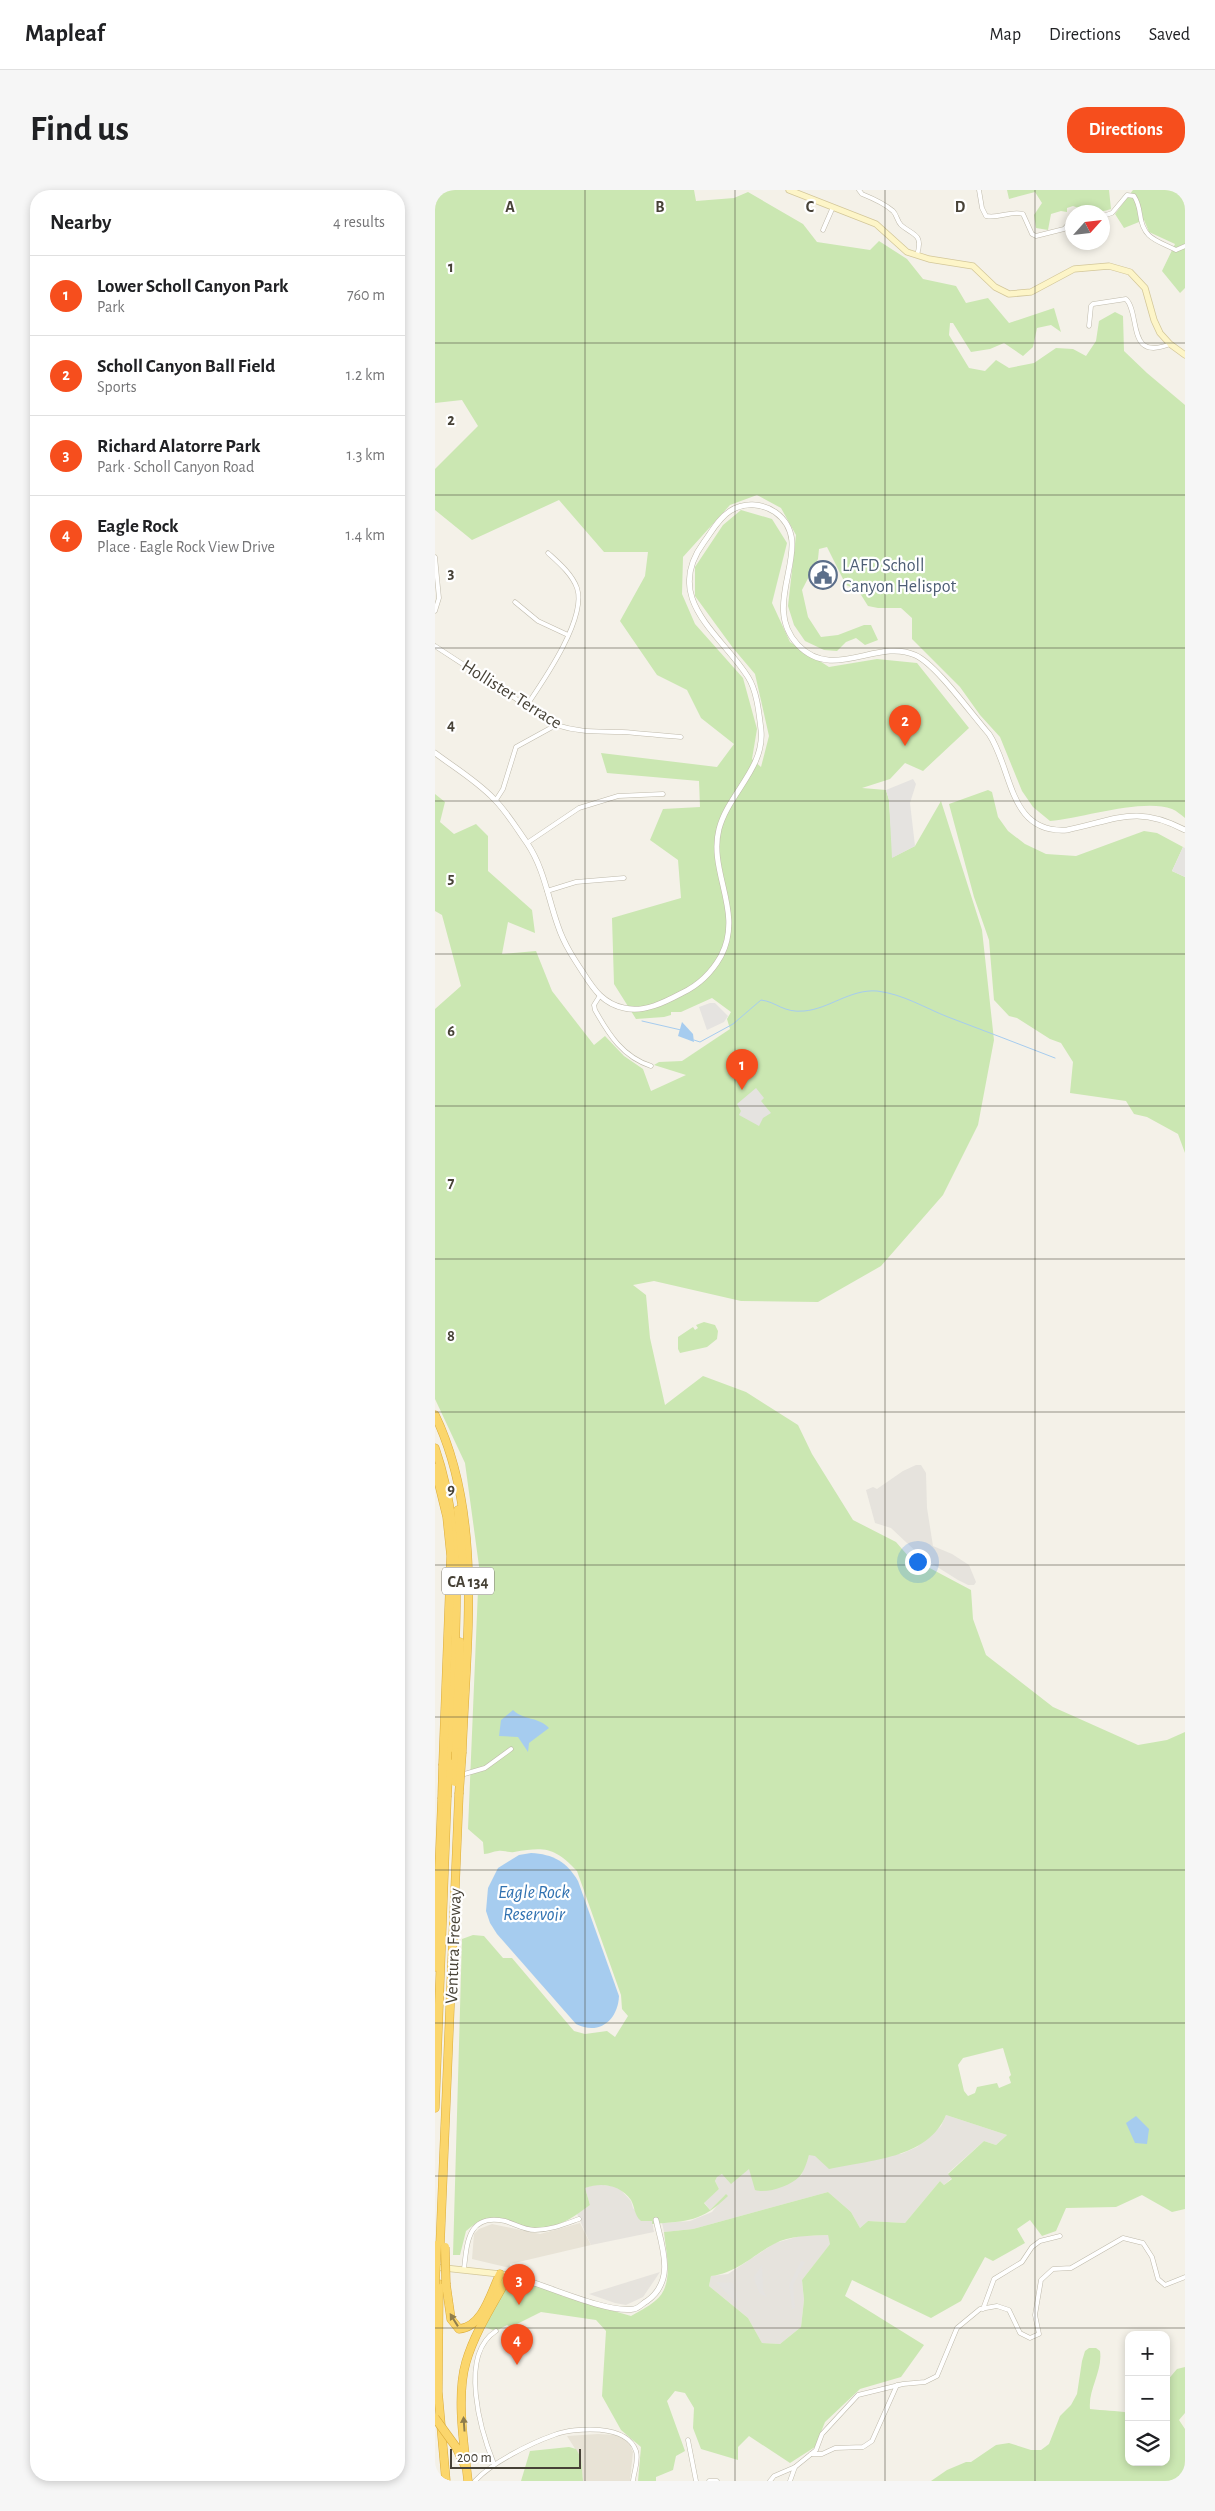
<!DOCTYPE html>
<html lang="en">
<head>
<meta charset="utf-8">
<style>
  body { margin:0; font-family:"Alegreya Sans",sans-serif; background:#f6f6f6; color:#202124 }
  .controls { position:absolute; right:15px; bottom:15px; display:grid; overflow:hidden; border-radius:10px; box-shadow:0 2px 8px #0003 }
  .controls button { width:45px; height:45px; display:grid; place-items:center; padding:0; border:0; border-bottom:1px solid #e0e0e0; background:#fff; color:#202124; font:25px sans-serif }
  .compass { position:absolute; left:630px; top:15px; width:45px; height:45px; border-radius:50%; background:#fff; box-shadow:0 2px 8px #0003; rotate:63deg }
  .scale { position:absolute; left:15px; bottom:12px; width:131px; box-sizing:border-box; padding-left:5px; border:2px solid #474237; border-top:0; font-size:14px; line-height:18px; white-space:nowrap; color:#474237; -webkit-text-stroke:4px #fff; paint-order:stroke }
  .you { position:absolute; left:482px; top:1371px; width:18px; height:18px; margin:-12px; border:4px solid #fff; border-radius:50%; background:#1a73e8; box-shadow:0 0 0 8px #1a73e833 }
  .badge { display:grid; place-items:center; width:32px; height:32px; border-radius:50%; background:#f64e1d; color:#fff; font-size:16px; font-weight:700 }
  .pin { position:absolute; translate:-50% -41px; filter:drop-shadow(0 1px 2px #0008) }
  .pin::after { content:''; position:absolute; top:26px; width:18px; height:15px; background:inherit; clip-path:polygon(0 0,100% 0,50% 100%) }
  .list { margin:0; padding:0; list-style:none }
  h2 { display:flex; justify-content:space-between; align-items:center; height:65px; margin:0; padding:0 20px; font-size:21px }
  h2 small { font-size:16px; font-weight:400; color:#757577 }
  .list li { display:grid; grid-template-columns:32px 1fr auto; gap:15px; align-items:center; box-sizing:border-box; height:80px; padding:0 20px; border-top:1px solid #e0e0e0 }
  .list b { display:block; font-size:19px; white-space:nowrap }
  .list p { margin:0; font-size:16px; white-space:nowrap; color:#757577 }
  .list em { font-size:16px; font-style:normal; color:#757577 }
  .icon { flex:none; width:28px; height:28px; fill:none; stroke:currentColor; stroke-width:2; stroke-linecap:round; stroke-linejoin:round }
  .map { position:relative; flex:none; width:750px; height:2291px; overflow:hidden; border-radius:20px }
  header { display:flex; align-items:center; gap:30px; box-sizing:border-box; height:70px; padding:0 25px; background:#fff; border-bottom:1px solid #e0e0e0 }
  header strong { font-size:24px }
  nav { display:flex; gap:28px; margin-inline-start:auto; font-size:18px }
  .intro { display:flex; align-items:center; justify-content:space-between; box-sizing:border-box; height:120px; padding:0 30px }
  h1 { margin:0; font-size:35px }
  .button { padding:12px 22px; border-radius:20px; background:#f64e1d; color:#fff; font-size:18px; font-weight:700 }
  main { display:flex; gap:30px; padding:0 30px }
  aside { flex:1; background:#fff; border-radius:20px; box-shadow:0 2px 8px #0003 }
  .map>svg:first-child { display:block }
</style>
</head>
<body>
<header>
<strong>Mapleaf</strong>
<nav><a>Map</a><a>Directions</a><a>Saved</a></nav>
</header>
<div class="intro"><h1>Find us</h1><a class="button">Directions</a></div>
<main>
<aside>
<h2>Nearby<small>4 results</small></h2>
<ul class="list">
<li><span class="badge">1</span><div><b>Lower Scholl Canyon Park</b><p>Park</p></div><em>760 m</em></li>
<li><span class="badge">2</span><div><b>Scholl Canyon Ball Field</b><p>Sports</p></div><em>1.2 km</em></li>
<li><span class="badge">3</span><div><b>Richard Alatorre Park</b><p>Park · Scholl Canyon Road</p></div><em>1.3 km</em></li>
<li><span class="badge">4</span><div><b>Eagle Rock</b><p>Place · Eagle Rock View Drive</p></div><em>1.4 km</em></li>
</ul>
</aside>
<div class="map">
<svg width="750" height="2291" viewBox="0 0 750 2291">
  <rect width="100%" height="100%" fill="#f4f1e8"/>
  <g fill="#e8e3d6">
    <path d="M145,2033L156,2055L75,2074V2078L37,2069L39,2044L44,2039L57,2034L105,2044Z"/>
    <path d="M163,2244L181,2245L188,2248L195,2255L198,2262L195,2291H148L146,2268L132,2246Z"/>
  </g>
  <g fill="#e6e3dd">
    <path d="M481,1275H486L491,1283L492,1318L498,1356L517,1364L534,1375L541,1392L539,1395H533L523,1390L488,1368L456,1338L440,1333L431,1300L438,1297L442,1299L468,1281Z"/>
    <path d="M511,1925L572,1945L561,1955L549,1951L513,1983L517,1988L509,1995L505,1991L470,2033L433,2031L425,2038L416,2022L393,2002L258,2039L229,2042L227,2033L255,2031L277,2022L291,2004L275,2020L269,2012L284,1999L280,1991L282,1987L287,1984L314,1978L366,1986L374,1965L466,1964L482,1957L506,1936Z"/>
    <path d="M161,1994L183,1997L196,2011L198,2018L210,2031H217L219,2042L156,2055L142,2024L155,2015L150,1998Z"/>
    <path d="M393,2045L396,2053L367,2090L369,2110L366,2137L345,2154L327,2153L313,2128L274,2096L276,2086L293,2084L340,2053L365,2046Z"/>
    <path d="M225,2082L208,2107L191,2115L180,2113L154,2104Z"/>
  </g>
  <g fill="#cbe7b2" fill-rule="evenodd">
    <path d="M0,0H259L261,11L299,8L313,2L368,34L382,52L435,60L444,51L472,69L488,89L521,96L531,113L553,108L574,133L619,118L626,142L616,135L602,138L598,157L588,166L569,153L555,159L536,162L518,133H515L514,145L534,178L550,181L561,170L574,178L599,173L621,158L638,159L651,166L661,151L664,131L680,122L688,126L689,161L712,183L750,215V628C746,625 742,621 737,619C708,608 648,628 615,631L598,617L587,601L565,547L545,525L525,497L477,449V428L466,418H443L433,416L423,400L411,395L392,357L384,359L383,369L367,400L373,427L386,447L403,445L429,435H436L443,450L430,455L421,448L411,452L402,461L389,460L370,451L359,435L353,416L361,345L346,318L322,305L295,315L248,367L247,404L260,434L308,488L322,539L317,569L326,577L334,546L320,484L298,458L260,406V377L288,335L306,320L337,329L352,353L337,413L355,452L394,477L442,469L482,473L534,538L488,581L470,573L455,589L427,598L451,600L454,610L458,667L480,656L506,611L547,740L559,850L543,935L508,1005L446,1076L383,1112L306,1111L219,1091L198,1095L211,1105L215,1148L230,1215L268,1186L311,1202L363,1235L377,1264L418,1330L461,1352L474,1367L536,1400L538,1429L551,1465L618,1517L703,1555L732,1550L750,1542V2019L737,2022L707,2005L681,2017L631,2018L621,2041L607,2046L595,2030L582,2039L590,2053L558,2071L550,2067L526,2111L496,2128L417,2090L410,2106L489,2155L466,2187L425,2199L390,2232L380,2257L355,2273L314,2246L303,2257V2270L266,2259L258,2238L259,2218L250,2203L240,2201L232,2211L250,2261L241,2266L238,2280L221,2287V2291H203L206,2257L186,2240L167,2206L171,2141L161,2130L106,2122L76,2137L72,2135L61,2141L49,2137L74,2091L85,2095L89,2091L131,2103L127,2106L196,2126C204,2121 213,2117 220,2111C240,2096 231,2063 229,2042L258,2039L393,2002L416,2022L425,2038L433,2031L470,2033L505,1991L509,1995L517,1989L513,1984L549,1951L561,1955L572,1945L511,1925C493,1969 434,1970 394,1979L380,1966L374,1965C372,1972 369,1982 364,1987C355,1996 332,2004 320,2000L314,1979L296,1994L287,1984L282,1987L280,1991L284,1999L269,2013L275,2020L291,2004L293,2006C266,2032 253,2031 217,2034V2031H206C199,2025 200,2017 196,2010C185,1995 167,1992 150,1998L155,2015C141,2025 128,2035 111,2038C89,2042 69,2023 47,2031C41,2032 35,2038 31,2041L25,2065H18L27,1749L38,1745L49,1746L68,1768H77L139,1841L150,1844L172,1841L180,1847L193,1826L187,1819L186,1805L142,1681C119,1657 110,1657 79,1662C74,1663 69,1660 63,1661C58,1661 55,1664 49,1664L48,1652L33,1639L44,1376L30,1273L0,1209V819L26,796L7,725L0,721V604L10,612L5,632L19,644L41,634L53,646V681L97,720L100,743L73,732L67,764L101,761L117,801L159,855L170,846L189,866L208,879L216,901L251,885L219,875L224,872L247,871L295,839L292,829L296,822L277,808L246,822H236V825L229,827L201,829L179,794L177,728L246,708L243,670L215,650L228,619L265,617L264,591L172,583L166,563L282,577L299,554L266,528L252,500L222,485L185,431L210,386L213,362H169L124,310L37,350L0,320V279L43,236L27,210L0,213ZM568,1858L576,1885L574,1887L576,1893L564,1898L562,1893L542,1897L540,1903L533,1906L529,1901L523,1875L528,1868ZM393,2045L395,2054L367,2090L369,2110L366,2137L345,2154L327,2153L313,2128L274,2096L276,2086C303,2082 315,2067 339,2054C355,2045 375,2046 393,2045Z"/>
    <path d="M572,0H674L676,19C661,24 653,21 638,16L632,18V22L626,21L616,24L613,40L601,38L599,25L607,13L600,2L574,9Z"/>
    <path d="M698,0H750V98L745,103L727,81L740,54L714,42L709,30L689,38L680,24Z"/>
    <path d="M553,600L557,602L563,627L573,641L590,654L611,664L641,666L709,641L722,643L748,657L737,681L750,687V963L743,944L712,927L699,924L691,911L635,903L638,872L626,853L615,849L582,828L574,826L559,810L554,750L539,707L514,614Z"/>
    <path d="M269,1132L280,1135L283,1141L282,1149L272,1157L245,1163L243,1159V1147L258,1137L260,1140L263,1138L261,1135Z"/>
    <path d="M654,2158H661L665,2161C668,2181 653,2199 655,2219C668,2221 681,2220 694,2223V2272H731V2192L742,2179L750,2177V2223L744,2230L750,2239V2284L738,2291H496L512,2280L531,2272H536L561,2255L574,2253L596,2260H606L614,2254L625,2226L636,2215L642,2204L647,2171L650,2161Z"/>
    <path d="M134,2257L141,2259L146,2268L148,2291H86L95,2261Z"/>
  </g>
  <g fill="#e5e3e0">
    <path d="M478,589L481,594L475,613L480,656L457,668L454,610L451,600Z"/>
    <path d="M748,657L750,658V687L737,681Z"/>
    <path d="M275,813H280L293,826L289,832L272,840L264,817Z"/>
    <path d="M321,898L329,908L326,911L336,923L328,928L324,936L304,925L306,921L302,914Z"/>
    <path d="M366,2071L370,2072L358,2095L360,2118L357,2119L354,2095Z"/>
    <path d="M327,2075L328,2100L332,2107L325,2104L320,2092L319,2087Z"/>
    <path d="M281,2092L298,2093L303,2110L301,2113Z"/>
  </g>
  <g fill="#a6ccef">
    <path d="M247,832L258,844L259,852L243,846Z"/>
    <path d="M78,1520C88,1530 104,1527 114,1538L94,1553L93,1562L83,1547L64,1546L66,1530Z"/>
    <path d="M96,1663C118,1664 132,1672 143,1691L184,1806C183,1830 164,1846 141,1834L62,1744L55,1733L51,1721L53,1698L63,1678L84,1665Z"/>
    <path d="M701,1926L714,1939L712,1954L700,1953L691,1933Z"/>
  </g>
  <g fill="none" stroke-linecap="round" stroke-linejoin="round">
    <g stroke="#a6ccef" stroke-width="1">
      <path d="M207,831L246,840"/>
      <path d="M259,850L265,852L298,834L326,810C342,812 348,823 369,821C394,819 415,799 442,801C468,804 490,818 513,827C549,841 585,854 620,868"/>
    </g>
    <defs>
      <g id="minor">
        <path d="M424,0L427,4C437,8 450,14 458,21C462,25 462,31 466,35C477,45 489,43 482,65"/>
        <path d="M544,0L547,18L551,26C564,29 576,20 588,24L597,44L601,46L629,39L638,29"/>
        <path d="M668,26L677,23L692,5L699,6C703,12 704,17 705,24C708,49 721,50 741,60L750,56"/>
        <path d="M388,40L398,17"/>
        <path d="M654,136L656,116L658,114L691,109C706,124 691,172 735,154"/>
        <path d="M0,367L4,408L0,421"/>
        <path d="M80,412L103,431L133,445"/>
        <path d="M0,456L121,535C147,543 161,541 187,542C207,543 227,546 246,547"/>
        <path d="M92,515C109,490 152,428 142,398C137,384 124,373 113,363"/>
        <path d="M61,610L68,599L81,557L121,535"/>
        <path d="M92,653L144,618L183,606L228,604"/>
        <path d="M112,701L141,692L189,688"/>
        <path d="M164,807L159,815L160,820C174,845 188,867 216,876"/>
        <path d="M26,1585L50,1578L76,1559"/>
        <path d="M29,2079C32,2052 33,2023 70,2031C80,2034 89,2040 100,2040C116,2040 130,2034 144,2029"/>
        <path d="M548,2119L559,2089L587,2072L597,2057L605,2051L625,2046"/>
        <path d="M253,2250L261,2291"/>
        <path d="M376,2264H387L400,2258L428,2257L437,2251L462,2195"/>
        <path d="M59,2274C46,2242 23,2165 61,2141"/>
        <path d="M40,2291C56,2273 96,2253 119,2245C141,2237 192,2234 201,2261C204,2271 199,2281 198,2291"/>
        <path d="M274,2291H282"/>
        <path d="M335,2291L339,2286L360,2277"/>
        <path d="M355,2291L360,2277L381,2260L387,2244L423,2205L468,2194L490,2192L502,2186L522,2138L545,2119L562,2116L574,2120L585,2143L595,2148L604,2144L600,2125L606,2090L618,2079L636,2078L688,2048L708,2053L717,2067L723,2089L730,2095L750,2087"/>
      </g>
      <g id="tertiary">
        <path d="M0,563C20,578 42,591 59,609C72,622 82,639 92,653C109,678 113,708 123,736C129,754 139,769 149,784C159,800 169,814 189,818C209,823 230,812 247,803C264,795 277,782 286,766C309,722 273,682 284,639C293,604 330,578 326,540C324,523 322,501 313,487C285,443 227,409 269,352C277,341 284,328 295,321C309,312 326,313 340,322C385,354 322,412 363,455C398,492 442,448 480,465C501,474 537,525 554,544C578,580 573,644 632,640C681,630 701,614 750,640"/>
        <path d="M74,2085C104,2092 171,2124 199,2119C204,2118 208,2113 212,2111C240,2091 228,2059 221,2030"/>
      </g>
      <g id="secondary">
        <path d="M354,0L441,34L472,62L494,69L538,76L560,97L574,104L596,102L639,79L674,76L695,82L710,98L719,130L725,143L735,154L750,165"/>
        <path d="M0,2077L74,2085"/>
      </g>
      <g id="motorway">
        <path d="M0,1225C49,1327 31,1452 27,1562"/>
        <path d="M0,1258C34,1356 18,1471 14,1573"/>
        <path d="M0,1278L12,1327L16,1366L8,1574"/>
        <path d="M23,1320L28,1376"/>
        <path d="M21,1562L25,1452"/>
        <path d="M0,1777L7,1609"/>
        <path d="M0,1918L12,1607"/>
        <path d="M5,2056L24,1604"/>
        <path d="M4,2094L3,2202L11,2291"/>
        <path d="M11,2094L16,2129L24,2139C48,2137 56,2102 65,2084"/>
        <path d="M21,2257L30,2276"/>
        <path d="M33,2291C29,2255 21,2206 31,2172C40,2141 59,2113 74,2085"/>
      </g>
    </defs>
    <use href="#minor" stroke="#bfbaab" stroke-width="5"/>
    <use href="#tertiary" stroke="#bfbaab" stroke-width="6"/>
    <use href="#secondary" stroke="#d3c799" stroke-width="7"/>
    <use href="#motorway" stroke="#dbac3b" stroke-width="9"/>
    <use href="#minor" stroke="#fff" stroke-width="4"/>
    <use href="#tertiary" stroke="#fff" stroke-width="5"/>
    <use href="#secondary" stroke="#fdf5c8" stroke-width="5.5"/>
    <use href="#motorway" stroke="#fbd66c" stroke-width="8"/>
    <defs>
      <g id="motorway-bridge">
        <path d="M20,1592L21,1562"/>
        <path d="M24,1604L27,1562"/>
        <path d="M12,1607L14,1573"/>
        <path d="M7,1609L8,1574"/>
        <path d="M10,2057L11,2094"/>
        <path d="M0,2094L2,2055"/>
        <path d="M0,2228L21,2257"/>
      </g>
    </defs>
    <use href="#motorway-bridge" stroke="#dbac3b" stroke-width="9" stroke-linecap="butt"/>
    <use href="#motorway-bridge" stroke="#fbd66c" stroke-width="8"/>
  </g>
  <defs><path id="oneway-solid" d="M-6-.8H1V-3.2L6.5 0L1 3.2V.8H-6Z" transform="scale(1.25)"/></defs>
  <g fill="#8f7d4c">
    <use href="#oneway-solid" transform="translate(19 2130) rotate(-122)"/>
    <use href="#oneway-solid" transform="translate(29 2234) rotate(-94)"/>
  </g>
  <path fill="none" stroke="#474237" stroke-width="1" stroke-opacity="0.55" d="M150,0V2291M300,0V2291M450,0V2291M600,0V2291M0,153H750M0,305H750M0,458H750M0,611H750M0,764H750M0,916H750M0,1069H750M0,1222H750M0,1375H750M0,1527H750M0,1680H750M0,1833H750M0,1986H750M0,2138H750"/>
  <defs>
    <symbol id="civic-ring" viewBox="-11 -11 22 22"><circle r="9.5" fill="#fff" stroke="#5c6f8a" stroke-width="1.5"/><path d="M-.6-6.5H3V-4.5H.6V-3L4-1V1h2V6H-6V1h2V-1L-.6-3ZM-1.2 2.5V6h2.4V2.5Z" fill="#5c6f8a"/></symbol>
  </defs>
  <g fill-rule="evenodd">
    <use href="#civic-ring" x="372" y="369" width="32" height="32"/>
  </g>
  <g text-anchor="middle" stroke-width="4.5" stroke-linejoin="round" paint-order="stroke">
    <rect fill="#fff" stroke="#7e7b73" stroke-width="1" x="7" y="1377.5" width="52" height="27" rx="4"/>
    <g font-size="16" font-weight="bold" fill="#474237">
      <text x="33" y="1397">CA 134</text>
    </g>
    <g font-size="18" fill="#4e5e75" stroke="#fff" text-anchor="start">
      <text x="407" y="381">LAFD Scholl<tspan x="407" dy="21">Canyon Helispot</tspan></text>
    </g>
    <g font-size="18" fill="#474237" stroke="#fff">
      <text transform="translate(77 504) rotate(32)" y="6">Hollister Terrace</text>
      <text transform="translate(18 1756) rotate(-88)" y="6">Ventura Freeway</text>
    </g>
    <g font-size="19" font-style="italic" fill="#3172b1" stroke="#fff">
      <text x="99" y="1708">Eagle Rock<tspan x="99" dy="22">Reservoir</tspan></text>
    </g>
  </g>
  <g font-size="16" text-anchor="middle" font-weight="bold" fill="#474237" stroke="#fff" stroke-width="4.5" stroke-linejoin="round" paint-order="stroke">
    <text x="75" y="22">A</text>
    <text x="225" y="22">B</text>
    <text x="375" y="22">C</text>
    <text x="525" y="22">D</text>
    <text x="16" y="82">1</text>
    <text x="16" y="235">2</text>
    <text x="16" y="388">3</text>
    <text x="16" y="540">4</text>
    <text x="16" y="693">5</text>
    <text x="16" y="846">6</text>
    <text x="16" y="998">7</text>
    <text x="16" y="1151">8</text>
    <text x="16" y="1304">9</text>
  </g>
</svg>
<div class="controls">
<button>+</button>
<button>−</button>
<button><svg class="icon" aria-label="layers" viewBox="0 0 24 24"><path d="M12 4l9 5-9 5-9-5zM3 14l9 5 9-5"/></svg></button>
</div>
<svg class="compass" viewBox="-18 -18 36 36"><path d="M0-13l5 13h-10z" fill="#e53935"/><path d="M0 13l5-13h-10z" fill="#757577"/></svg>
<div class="scale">200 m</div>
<div class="you"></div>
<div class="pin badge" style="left:307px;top:900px">1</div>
<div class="pin badge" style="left:470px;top:556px">2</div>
<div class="pin badge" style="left:84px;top:2115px">3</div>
<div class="pin badge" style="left:82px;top:2175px">4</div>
</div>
</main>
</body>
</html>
